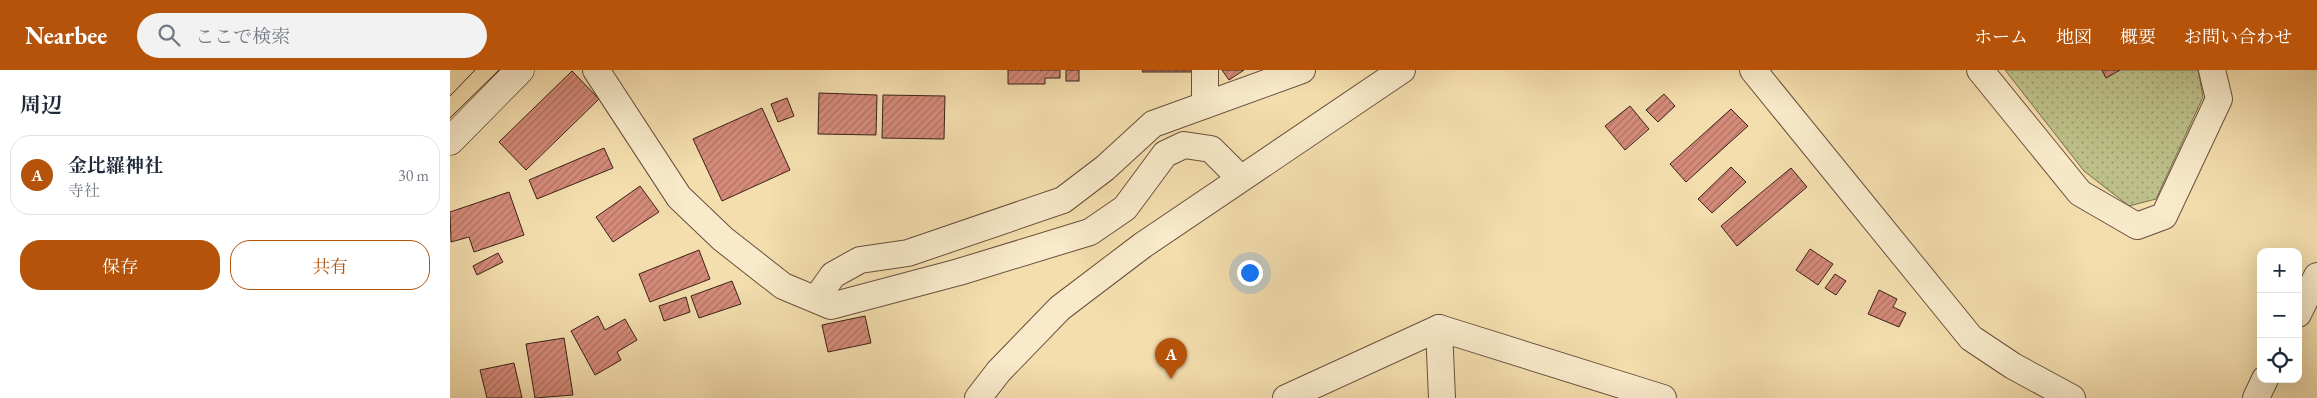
<!DOCTYPE html>
<html lang="ja">
<head>
<meta charset="utf-8">
<style>
  body { margin:0; font-family:"EB Garamond","Noto Serif JP",serif; background:#f2f2f3; color:#1f2937 }
  .controls { position:absolute; right:15px; bottom:15px; display:grid; overflow:hidden; border-radius:10px; box-shadow:0 5px 20px #0002 }
  .controls button { width:45px; height:45px; display:grid; place-items:center; padding:0; border:0; border-bottom:1px solid #e0e1e3; background:#fff; color:#1f2937; font:25px sans-serif }
  .you { position:absolute; left:799px; top:202px; width:18px; height:18px; margin:-12px; border:4px solid #fff; border-radius:50%; background:#1a73e8; box-shadow:0 0 0 8px #1a73e833 }
  .badge { display:grid; place-items:center; width:32px; height:32px; border-radius:50%; background:#b45309; color:#fff; font-size:16px; font-weight:700 }
  .pin { position:absolute; translate:-50% -41px; filter:drop-shadow(0 1px 2px #0008) }
  .pin::after { content:''; position:absolute; top:26px; width:18px; height:15px; background:inherit; clip-path:polygon(0 0,100% 0,50% 100%) }
  .list { margin:0; padding:0; list-style:none }
  h2 { display:flex; justify-content:space-between; align-items:center; height:65px; margin:0; padding:0 20px; font-size:21px }
  h2 small { font-size:16px; font-weight:400; color:#747a83 }
  .list li { display:grid; grid-template-columns:32px 1fr auto; gap:15px; align-items:center; box-sizing:border-box; height:80px; margin:0 10px 10px; padding:0 10px; border:1px solid #e0e1e3; border-radius:20px }
  .list b { display:block; font-size:19px; white-space:nowrap }
  .list p { margin:0; font-size:16px; white-space:nowrap; color:#747a83 }
  .list em { font-size:16px; font-style:normal; color:#747a83 }
  .actions { display:flex; gap:10px; padding:15px 20px }
  .actions a { flex:1; padding:11px 0; border:1px solid #b45309; border-radius:20px; text-align:center; font-size:18px; color:#b45309 }
  .actions .main { background:#b45309; color:#fff }
  .icon { flex:none; width:28px; height:28px; fill:none; stroke:currentColor; stroke-width:2; stroke-linecap:round; stroke-linejoin:round }
  .map { position:relative; flex:none; width:1867px; height:328px; overflow:hidden }
  header { display:flex; align-items:center; gap:30px; box-sizing:border-box; height:70px; padding:0 25px; background:#b45309; color:#fff }
  header strong { font-size:24px }
  nav { display:flex; gap:28px; margin-inline-start:auto; font-size:18px }
  .search { width:350px; height:45px; background:#f2f2f3; display:flex; align-items:center; gap:12px; box-sizing:border-box; padding:0 18px; border-radius:28px; color:#747a83; font-size:19px }
  main { display:flex }
  aside { flex:1; background:#fff }
  .map>svg:first-child { display:block }
</style>
</head>
<body>
<header>
<strong>Nearbee</strong>
<div class="search"><svg class="icon" aria-label="search" viewBox="0 0 24 24"><circle cx="10" cy="10" r="6"/><path d="M15 15l6 6"/></svg>ここで検索</div>
<nav><a>ホーム</a><a>地図</a><a>概要</a><a>お問い合わせ</a></nav>
</header>
<main>
<aside>
<h2>周辺<small></small></h2>
<ul class="list">
<li><span class="badge">A</span><div><b>金比羅神社</b><p>寺社</p></div><em>30 m</em></li>
</ul>
<div class="actions"><a class="main">保存</a><a>共有</a></div>
</aside>
<div class="map">
<svg width="1867" height="328" viewBox="0 0 1867 328">
  <defs>
    <pattern id="park-dots" width="8" height="8" patternUnits="userSpaceOnUse" patternTransform="scale(1.25)"><rect width="8" height="8" fill="#bdc189"/><path d="M2 2h.1M6 6h.1" fill="none" stroke="#9b9c6f" stroke-width="1.8" stroke-linecap="round"/></pattern>
    <pattern id="building-hatch" width="6" height="6" patternUnits="userSpaceOnUse" patternTransform="scale(1.25)"><rect width="6" height="6" fill="#d58b7a"/><path d="M-1 1l2-2M0 6l6-6M5 7l2-2" fill="none" stroke="#ae7163"/></pattern>
  </defs>
  <rect width="100%" height="100%" fill="#f4deae"/>
  <filter id="stains"><feTurbulence type="fractalNoise" baseFrequency=".004" numOctaves="4"/><feColorMatrix values="0 0 0 0 .2 0 0 0 0 .09 0 0 0 0 .02 0 0 0 .5 -.17"/></filter>
  <radialGradient id="worn" r=".72"><stop offset=".6" stop-color="#630" stop-opacity="0"/><stop offset="1" stop-color="#630" stop-opacity=".3"/></radialGradient>
  <path fill="url(#park-dots)" stroke="#7c7150" d="M1555,0H1748L1753,27L1706,129L1679,136L1634,101Z"/>
  <g fill="url(#building-hatch)" stroke="#3b2117">
    <path d="M558,0H610V8H595V14H558Z"/>
    <rect x="616" y="0" width="13" height="11"/>
    <path d="M693,0H742V2H692Z"/>
    <path d="M772,0H794L779,10Z"/>
    <path d="M1652,0H1670L1656,8Z"/>
    <path d="M122,1L149,29L76,100L49,72Z"/>
    <path d="M369,23L427,25L426,65L368,64Z"/>
    <path d="M1214,24L1225,36L1208,52L1196,40Z"/>
    <path d="M433,25L495,26L494,69L432,68Z"/>
    <path d="M337,28L344,46L328,52L321,34Z"/>
    <path d="M1180,36L1199,59L1175,80L1155,56Z"/>
    <path d="M312,38L340,100L272,131L243,69Z"/>
    <path d="M1281,39L1298,56L1236,112L1220,94Z"/>
    <path d="M154,78L163,98L87,129L79,110Z"/>
    <path d="M1281,97L1296,112L1262,143L1248,129Z"/>
    <path d="M1341,98L1357,117L1287,176L1271,156Z"/>
    <path d="M190,116L209,142L163,172L146,147Z"/>
    <path d="M59,122L74,165L24,182L19,167L1,172L0,142Z"/>
    <path d="M1360,179L1383,194L1368,215L1346,200Z"/>
    <path d="M249,180L260,209L200,232L189,204Z"/>
    <path d="M48,183L53,192L27,205L23,196Z"/>
    <path d="M1385,204L1396,211L1386,225L1375,218Z"/>
    <path d="M282,211L291,234L249,248L241,226Z"/>
    <path d="M1429,220L1447,229L1443,237L1456,243L1449,257L1418,244Z"/>
    <path d="M236,227L240,242L214,251L209,236Z"/>
    <path d="M148,246L155,260L175,249L187,270L167,282L171,290L145,305L121,261Z"/>
    <path d="M415,246L421,273L378,282L372,255Z"/>
    <path d="M114,268L123,325L85,328L76,274Z"/>
    <path d="M64,293L72,328H37L30,300Z"/>
  </g>
  <g fill="none" stroke-linecap="round" stroke-linejoin="round">
    <defs>
      <g id="street">
        <path d="M146,0L229,127L273,169L333,216L381,236L509,202L640,162L675,138L715,84L734,75L761,79L790,108"/>
        <path d="M1303,0L1521,268L1563,296L1622,328"/>
        <path d="M1530,0L1630,123L1687,156L1714,146L1769,29L1762,0"/>
        <path d="M755,35V0"/>
        <path d="M366,229L383,205L410,190L458,183L613,130L655,98L703,54L852,0"/>
        <path d="M1848,244L1867,206"/>
        <path d="M989,258L992,328"/>
        <path d="M528,328L549,301L610,238L693,175L952,0"/>
        <path d="M836,328L989,258L1213,328"/>
        <path d="M1806,328L1815,309"/>
      </g>
      <path id="secondary" d="M0,71L70,0"/>
    </defs>
    <use href="#street" stroke="#69503d" stroke-width="28"/>
    <use href="#secondary" stroke="#3b2117" stroke-width="29"/>
    <use href="#street" stroke="#f8eaca" stroke-width="26"/>
    <use href="#secondary" stroke="#f8eaca" stroke-width="28"/>
    <g stroke="#3b2117" stroke-width="1">
      <path d="M0,26L25,0"/>
      <path d="M0,48L49,0"/>
    </g>
  </g>
  <rect width="100%" height="100%" filter="url(#stains)"/>
  <rect width="100%" height="100%" fill="url(#worn)"/>
</svg>
<div class="controls">
<button>+</button>
<button>−</button>
<button><svg class="icon" aria-label="locate" viewBox="0 0 24 24"><circle cx="12" cy="12" r="6"/><path d="M12 2v4M12 18v4M2 12h4M18 12h4"/></svg></button>
</div>
<div class="you"></div>
<div class="pin badge" style="left:721px;top:309px">A</div>
</div>
</main>
</body>
</html>
